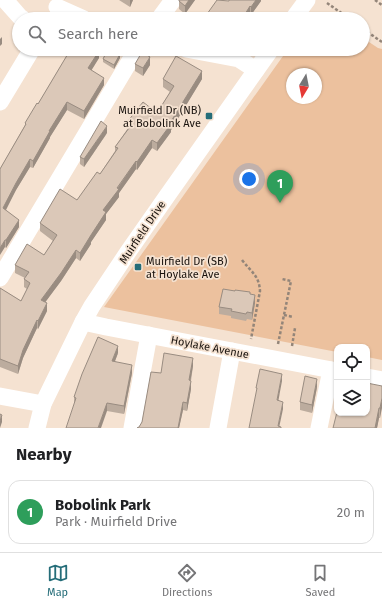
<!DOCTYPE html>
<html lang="en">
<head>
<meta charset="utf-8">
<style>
  body { margin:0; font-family:"Fira Sans",sans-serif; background:#f6f6f6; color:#202124 }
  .controls { position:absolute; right:12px; bottom:12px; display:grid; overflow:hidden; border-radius:8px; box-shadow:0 1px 3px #0004 }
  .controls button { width:36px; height:36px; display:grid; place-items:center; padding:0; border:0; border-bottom:1px solid #e0e0e0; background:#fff; color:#202124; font:20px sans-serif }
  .compass { position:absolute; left:286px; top:68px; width:36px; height:36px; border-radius:50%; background:#fff; box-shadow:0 1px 3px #0004; rotate:190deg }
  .you { position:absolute; left:249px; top:179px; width:14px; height:14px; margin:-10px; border:3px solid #fff; border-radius:50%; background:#1a73e8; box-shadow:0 0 0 6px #1a73e833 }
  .badge { display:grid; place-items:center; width:26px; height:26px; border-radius:50%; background:#256d79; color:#fff; font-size:13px; font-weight:700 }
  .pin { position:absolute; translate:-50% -33px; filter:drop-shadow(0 1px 2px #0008) }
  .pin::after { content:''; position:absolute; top:21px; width:14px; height:12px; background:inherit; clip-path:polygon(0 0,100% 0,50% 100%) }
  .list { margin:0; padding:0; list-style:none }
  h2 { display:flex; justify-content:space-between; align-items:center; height:52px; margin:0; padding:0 16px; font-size:17px }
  h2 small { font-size:13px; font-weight:400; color:#757577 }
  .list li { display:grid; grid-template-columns:26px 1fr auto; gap:12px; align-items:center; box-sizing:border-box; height:64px; margin:0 8px 8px; padding:0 8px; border:1px solid #e0e0e0; border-radius:12px }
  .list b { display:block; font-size:15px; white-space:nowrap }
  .list p { margin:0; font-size:13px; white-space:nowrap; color:#757577 }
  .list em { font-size:13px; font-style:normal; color:#757577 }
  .icon { flex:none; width:22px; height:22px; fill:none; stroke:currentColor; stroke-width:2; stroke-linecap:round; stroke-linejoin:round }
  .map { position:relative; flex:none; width:382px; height:428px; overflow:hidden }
  .search { position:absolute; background:#fff; box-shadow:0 1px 3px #0004; left:12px; right:12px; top:12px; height:44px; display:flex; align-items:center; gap:10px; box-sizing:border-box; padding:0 14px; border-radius:22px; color:#757577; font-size:15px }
  .sheet { height:124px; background:#fff }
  nav { display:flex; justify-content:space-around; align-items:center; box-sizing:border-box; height:56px; border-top:1px solid #e0e0e0; background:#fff; font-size:11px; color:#757577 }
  nav a { display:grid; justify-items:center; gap:2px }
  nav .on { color:#256d79 }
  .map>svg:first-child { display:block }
</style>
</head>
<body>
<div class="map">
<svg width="382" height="428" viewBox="0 0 382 428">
  <rect width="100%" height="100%" fill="#f5e2d1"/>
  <path fill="#ecc19e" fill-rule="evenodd" d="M363,38L378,48L382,49V360L367,357V347H337V352L104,307L288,49H363ZM292,74H316V98H292Z"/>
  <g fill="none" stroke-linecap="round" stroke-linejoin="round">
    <g stroke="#938579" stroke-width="2.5" stroke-dasharray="3 2" stroke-linecap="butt">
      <path d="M375,0L382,5"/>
      <path d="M327,3L350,19"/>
      <path d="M363,29L382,42"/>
      <path d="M242,260C251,272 259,275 260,291L251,339"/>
      <path d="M284,315L293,317"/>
      <path d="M278,344L291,281L282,279"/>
      <path d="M292,346L295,328"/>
    </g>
    <g stroke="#fff" stroke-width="17">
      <path d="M5,0L20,17L23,19"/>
      <path d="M57,7L84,19"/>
      <path d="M159,19L173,0"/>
      <path d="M293,19L307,0"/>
      <path d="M186,49L239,59L256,70"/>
      <path d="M0,102L32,49"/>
      <path d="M0,278L137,49"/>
      <path d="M83,322L106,327L337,371"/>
      <path d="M367,377L382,380"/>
      <path d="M0,396L43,404"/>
      <path d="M37,428L43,404L83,322L92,306L128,252L167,196L271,49"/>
      <path d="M132,428L149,335"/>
      <path d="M218,428L232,351"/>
      <path d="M319,428L331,370"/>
    </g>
  </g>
  <g fill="#bcac9e">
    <path d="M119,0H133L130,7Z"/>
    <path d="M179,0H195L185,14L179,9Z"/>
    <path d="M261,0V1L251,15H250L248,19H207V14L229,1Z"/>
    <path d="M68,52L99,58L91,70L104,85L84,119L67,110L50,137V138L33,168L30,167L16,190L5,210L19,227L6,248L5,247L0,169L25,125V123L38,104L68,54Z"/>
    <path d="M120,58L114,69L103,62V59Z"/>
    <path d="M135,64L150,65L143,76L135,71Z"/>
    <path d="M163,79H202L171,130V132L157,151L152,148L137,170L136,169L119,193V197L106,214V220L91,242V244L80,261L76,258L61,281L45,302L47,311L38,329L37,328L23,358L18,374L0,367V288L21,301L27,289L24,287V279L25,278L15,273V265L44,255L53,241L40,231V223L77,200L100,174L115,151V147L128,128V121L157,113L170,92L163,87Z"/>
    <path d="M107,133L84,167L80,164V157Z"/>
    <path d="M250,294L255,303L252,320L247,319L246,321L231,318V316L219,314V307Z"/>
    <path d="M118,353L115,361L132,373L124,414L107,411L74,403V397Z"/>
    <path d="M193,366L191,381V389L187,411L183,410L179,428H137L139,427L142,422L161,373Z"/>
    <path d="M382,386L380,418H379L377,428H333Z"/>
    <path d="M317,387L312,413L300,410V402Z"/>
  </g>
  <g fill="#998c81">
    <path d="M130,0H133L130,7Z"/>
    <path d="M189,0H195L185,14V6Z"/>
    <path d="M256,0H261V1L251,15V7Z"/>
    <path d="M250,6V15L248,19H242Z"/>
    <path d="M2,37V44L0,46V39Z"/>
    <path d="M99,51V58L88,76V68Z"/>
    <path d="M120,54V58L114,69V65Z"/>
    <path d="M150,57V65L143,76V68Z"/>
    <path d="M202,71V79L171,130V132L157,151V143L170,123Z"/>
    <path d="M104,78V85L84,119V111Z"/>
    <path d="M67,102V110L50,137V138L33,168V161L49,131Z"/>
    <path d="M107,126V133L84,167V159Z"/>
    <path d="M152,140V148L137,170V162Z"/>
    <path d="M30,159V167L16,190L3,216V208L16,183Z"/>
    <path d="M136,161V169L119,193V197L106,214V220L91,242V244L80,261V253L91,235L103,210Z"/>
    <path d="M19,220V227L6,248V240Z"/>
    <path d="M5,240V247L0,255V248Z"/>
    <path d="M76,250V258L61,281V273Z"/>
    <path d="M61,273V281L41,308V300Z"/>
    <path d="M255,295V303L252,320V313Z"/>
    <path d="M47,303V311L38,329V321Z"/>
    <path d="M37,320V328L23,358L18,374V366L23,350Z"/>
    <path d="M118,346V353L112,369V361Z"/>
    <path d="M193,358V366L189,388V380Z"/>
    <path d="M132,365V373L124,414V406Z"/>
    <path d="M282,374V381L277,408V400Z"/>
    <path d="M317,379V387L312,413V405Z"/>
    <path d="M191,381V389L187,411V403Z"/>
    <path d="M382,398V408L380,418V408Z"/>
    <path d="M183,402V410L179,428H178Z"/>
    <path d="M283,402V409L279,428L278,426Z"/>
    <path d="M107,403V411L101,428H98Z"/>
    <path d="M379,408V418L377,428H375Z"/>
    <path d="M2,415V422L0,428V421Z"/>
  </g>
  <g fill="#dbc8b8" stroke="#998c81">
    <path d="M179,0H189L185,6L179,1Z"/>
    <path d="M217,0L229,1V0H256L251,7L250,6L242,19H215L207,14Z"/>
    <path d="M70,49H96L99,51L88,68L104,78L84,111L67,102L49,131H50L33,161L30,159L16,183L3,208L19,220L6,240H5L0,248V169L26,124L25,123L37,103L38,104L69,52H68Z"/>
    <path d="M108,49H111L120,54L114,65L103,59Z"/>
    <path d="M142,52L150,57L143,68L135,64Z"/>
    <path d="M176,56L202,71L170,123L171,124L157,143L152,140L137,162L136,161L117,188L119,189L103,210L106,212L91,235L80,253L76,250L61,273L41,300L47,303L38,321L37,320L23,350L18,366L0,359V288L21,301L30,283L24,279L29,272L15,265L27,244L44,255L57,235L40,223L60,189L77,200L97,172L100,174L118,148L115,147L132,124L128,121L143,102L157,113L174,86L163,79Z"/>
    <path d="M101,121L107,126L84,159L80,157Z"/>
    <path d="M223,289L235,291V290L250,292V294L255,295L252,313L247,312L246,314L231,311L232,309L219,307Z"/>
    <path d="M98,337L118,346L112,361L132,365L124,406L107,403L98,428H66L76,398L74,397L82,374Z"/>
    <path d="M164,353L193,358L189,380L191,381L187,403L183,402L178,428H137L139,427L142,422L151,372L161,373Z"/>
    <path d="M260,369L282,374L277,400L283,402L278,426L281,427V428H249L257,388H256Z"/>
    <path d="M305,376L317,379L312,405L300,402Z"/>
    <path d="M367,383L382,386V398L380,408H379L375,428H333L337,412V413H367Z"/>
    <path d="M0,414L2,415L0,421Z"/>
  </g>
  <g fill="#256d79" stroke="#f5e2d1" stroke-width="1.5">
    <rect x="205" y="112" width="8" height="8" rx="2"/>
    <rect x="134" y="263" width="8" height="8" rx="2"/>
  </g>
  <g text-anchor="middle" stroke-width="3.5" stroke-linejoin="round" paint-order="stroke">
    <g font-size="11" fill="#19120d" stroke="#f5e2d1" text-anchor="end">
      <text x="201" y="114">Muirfield Dr (NB)<tspan x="201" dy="13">at Bobolink Ave</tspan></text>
      <text x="146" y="265" text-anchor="start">Muirfield Dr (SB)<tspan x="146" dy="13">at Hoylake Ave</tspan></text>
    </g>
    <g font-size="11" fill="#19120d" stroke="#f5e2d1">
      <text transform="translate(142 232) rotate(-56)" y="4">Muirfield Drive</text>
      <text transform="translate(210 347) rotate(11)" y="4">Hoylake Avenue</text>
    </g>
  </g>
</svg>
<div class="controls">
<button><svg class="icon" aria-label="locate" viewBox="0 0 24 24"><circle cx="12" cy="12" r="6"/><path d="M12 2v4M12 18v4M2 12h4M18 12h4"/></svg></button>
<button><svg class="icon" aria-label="layers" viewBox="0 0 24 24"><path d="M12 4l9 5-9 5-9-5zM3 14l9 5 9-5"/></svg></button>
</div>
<svg class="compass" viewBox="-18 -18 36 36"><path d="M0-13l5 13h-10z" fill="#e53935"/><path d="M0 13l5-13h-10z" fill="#757577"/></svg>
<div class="you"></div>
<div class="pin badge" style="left:280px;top:203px;background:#2e9e5b">1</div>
<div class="search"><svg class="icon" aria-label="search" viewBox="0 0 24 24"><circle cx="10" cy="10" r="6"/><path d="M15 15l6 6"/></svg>Search here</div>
</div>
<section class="sheet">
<h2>Nearby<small></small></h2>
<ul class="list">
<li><span class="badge" style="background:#2e9e5b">1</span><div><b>Bobolink Park</b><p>Park · Muirfield Drive</p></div><em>20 m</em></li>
</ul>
</section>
<nav>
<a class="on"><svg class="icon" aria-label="map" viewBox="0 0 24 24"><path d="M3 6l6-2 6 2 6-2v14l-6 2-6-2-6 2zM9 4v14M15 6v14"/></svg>Map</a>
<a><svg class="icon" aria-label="directions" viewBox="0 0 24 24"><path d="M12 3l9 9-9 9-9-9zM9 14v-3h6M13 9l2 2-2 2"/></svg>Directions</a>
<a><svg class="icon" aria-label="saved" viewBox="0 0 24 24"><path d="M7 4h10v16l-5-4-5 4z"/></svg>Saved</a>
</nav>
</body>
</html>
